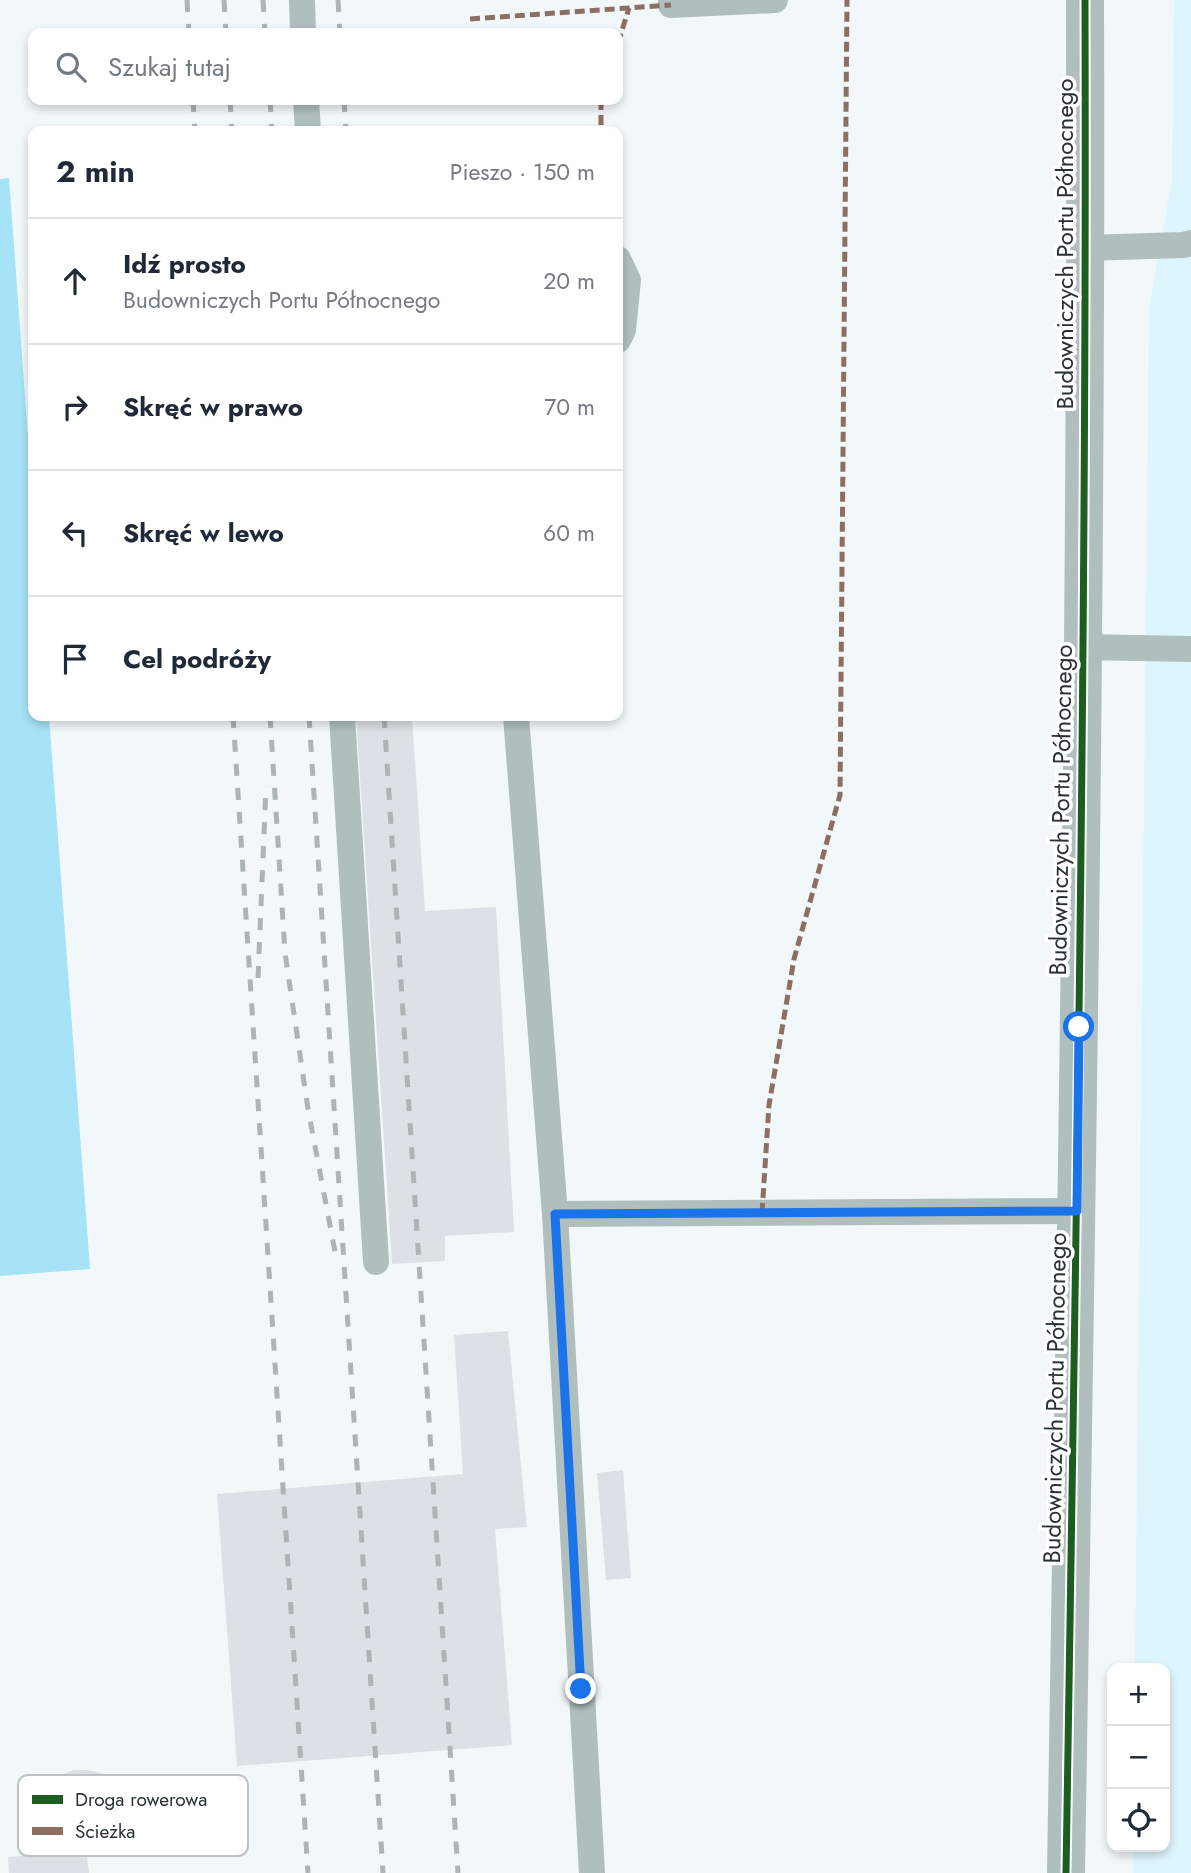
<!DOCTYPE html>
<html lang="pl">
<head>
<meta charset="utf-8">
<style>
  body { margin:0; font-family:Jost,sans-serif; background:#f6f6f7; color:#1f2937 }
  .controls { position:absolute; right:21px; bottom:21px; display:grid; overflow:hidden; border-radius:14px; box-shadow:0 4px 10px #0003 }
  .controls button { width:63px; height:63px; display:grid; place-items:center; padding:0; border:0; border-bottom:2px solid #e0e1e3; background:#fff; color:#1f2937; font:35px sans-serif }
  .stop { position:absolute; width:21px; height:21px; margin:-16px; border:5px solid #1a73e8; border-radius:50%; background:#fff }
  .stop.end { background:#1a73e8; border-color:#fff; box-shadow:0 2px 7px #0008 }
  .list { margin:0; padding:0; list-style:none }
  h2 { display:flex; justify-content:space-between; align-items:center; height:91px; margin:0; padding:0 28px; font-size:30px }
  h2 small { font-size:23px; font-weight:400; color:#747a83 }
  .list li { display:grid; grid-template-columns:46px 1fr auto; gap:21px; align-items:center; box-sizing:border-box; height:126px; padding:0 28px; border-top:2px solid #e0e1e3 }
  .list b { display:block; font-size:26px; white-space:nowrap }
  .list p { margin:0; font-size:23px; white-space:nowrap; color:#747a83 }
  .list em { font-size:23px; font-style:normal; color:#747a83 }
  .icon { flex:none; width:38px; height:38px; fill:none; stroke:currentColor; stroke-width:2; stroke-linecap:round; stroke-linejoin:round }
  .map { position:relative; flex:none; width:1191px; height:1873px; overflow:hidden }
  .search { position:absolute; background:#fff; box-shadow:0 4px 10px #0003; left:28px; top:28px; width:595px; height:77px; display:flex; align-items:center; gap:18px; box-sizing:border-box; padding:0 24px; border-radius:14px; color:#747a83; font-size:26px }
  .panel { position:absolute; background:#fff; box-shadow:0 4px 10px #0003; left:28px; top:126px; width:595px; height:595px; border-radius:14px }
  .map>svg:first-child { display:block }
</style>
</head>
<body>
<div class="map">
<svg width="1191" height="1873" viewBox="0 0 1191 1873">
  <rect width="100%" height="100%" fill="#f2f8fa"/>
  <path fill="#ddf5fd" d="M1174,0H1191V1873H1133V1847H1165V1668H1135L1149,309L1172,179Z"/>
  <path fill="#a7e3f6" d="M9,178L33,505V716H49L90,1269L0,1276V179Z"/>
  <g fill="#dbe1e6">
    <path d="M372,127L373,131H319V129Z"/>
    <path d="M356,716H412L425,911L496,907L514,1232L445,1236V1261L392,1264Z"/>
    <path d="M508,1331L527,1527L495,1529L512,1745L237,1766L217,1494L463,1474L454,1335Z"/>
    <path d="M623,1470L631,1578L606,1580L597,1473Z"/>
    <path d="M74,1770H89L103,1774L114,1783L122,1795L126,1808L125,1823L119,1836L110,1847L87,1856L89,1873H9L8,1857L66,1853L57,1848L47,1838L42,1828L31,1827L28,1806L40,1804L50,1785L61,1775Z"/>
  </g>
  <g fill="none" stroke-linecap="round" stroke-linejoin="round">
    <g stroke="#b0bebe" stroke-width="26">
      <path d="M302,0L303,33"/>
      <path d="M671,0V5L775,0"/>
      <path d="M306,100L308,131"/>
      <path d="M1085,248L1183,245L1191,243"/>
      <path d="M618,259L628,280L623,330L618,340"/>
      <path d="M1082,647L1191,649"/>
      <path d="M342,716L376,1262"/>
      <path d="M516,716L555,1214"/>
      <path d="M592,1873L555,1214L1077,1211"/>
    </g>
    <path stroke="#b0bebe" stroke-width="38" d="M1066,1873C1076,1249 1087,624 1085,0"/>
    <g stroke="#abb5b5" stroke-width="5" stroke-dasharray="12 12" stroke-linecap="butt">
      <path d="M187,0L189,33"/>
      <path d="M224,0L226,33"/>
      <path d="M263,0L265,33"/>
      <path d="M338,0L340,33"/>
      <path d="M193,100L195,131"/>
      <path d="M230,100L232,131"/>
      <path d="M270,100L272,131"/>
      <path d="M344,100L346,131"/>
      <path d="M233,716L308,1873"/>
      <path d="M270,716L285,953L308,1109L336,1257"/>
      <path d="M309,716L383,1873"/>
      <path d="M384,716L458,1873"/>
      <path d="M258,978L266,786"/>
    </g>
    <g stroke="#8d6e63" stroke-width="5" stroke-dasharray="10 5" stroke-linecap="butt">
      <path d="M470,19L671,5"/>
      <path d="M618,43L629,8"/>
      <path d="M601,100V131"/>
      <path d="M762,1213L769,1105L794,959L840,795L847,0"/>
    </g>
    <defs>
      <path id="cycleway" d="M1066,1873C1076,1249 1087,624 1085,0"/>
    </defs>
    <use href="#cycleway" stroke="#fff" stroke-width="11"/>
    <use href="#cycleway" stroke="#1b5e20" stroke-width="7"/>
  </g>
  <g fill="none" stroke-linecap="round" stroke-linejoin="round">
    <path stroke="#1a73e8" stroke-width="9" d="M581,1689L555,1214L1077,1211L1079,1027"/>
  </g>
  <g text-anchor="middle" stroke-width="7" stroke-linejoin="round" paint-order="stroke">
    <g font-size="24" fill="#273236" stroke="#fff">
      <text transform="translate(1065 244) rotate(-90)" y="8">Budowniczych Portu Północnego</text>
      <text transform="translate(1061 810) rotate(-89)" y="8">Budowniczych Portu Północnego</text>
      <text transform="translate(1055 1398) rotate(-89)" y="8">Budowniczych Portu Północnego</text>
    </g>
  </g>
  <rect x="18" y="1775" width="230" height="81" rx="10" fill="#fff" stroke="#bec2c3" stroke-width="2"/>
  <rect x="32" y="1795" width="31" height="9" fill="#1b5e20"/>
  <rect x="32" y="1827" width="31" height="8" fill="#8d6e63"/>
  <g font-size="19" fill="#273236">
    <text x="75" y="1806">Droga rowerowa</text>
    <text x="75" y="1838">Ścieżka</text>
  </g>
</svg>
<div class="controls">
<button>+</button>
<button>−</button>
<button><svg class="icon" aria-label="locate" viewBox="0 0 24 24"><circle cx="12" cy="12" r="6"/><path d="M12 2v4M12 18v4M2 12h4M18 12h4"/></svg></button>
</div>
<div class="stop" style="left:1079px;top:1027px"></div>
<div class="stop end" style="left:581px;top:1689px"></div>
<div class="search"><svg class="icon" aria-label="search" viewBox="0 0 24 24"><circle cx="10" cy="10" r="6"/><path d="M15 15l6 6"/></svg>Szukaj tutaj</div>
<section class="panel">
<h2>2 min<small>Pieszo · 150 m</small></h2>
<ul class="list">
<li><svg class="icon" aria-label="ahead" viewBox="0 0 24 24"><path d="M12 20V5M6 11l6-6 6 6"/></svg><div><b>Idź prosto</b><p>Budowniczych Portu Północnego</p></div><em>20 m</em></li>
<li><svg class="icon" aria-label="right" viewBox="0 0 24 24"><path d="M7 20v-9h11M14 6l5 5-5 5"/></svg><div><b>Skręć w prawo</b></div><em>70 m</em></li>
<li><svg class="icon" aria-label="left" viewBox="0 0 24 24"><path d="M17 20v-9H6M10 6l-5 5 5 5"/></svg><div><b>Skręć w lewo</b></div><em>60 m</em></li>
<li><svg class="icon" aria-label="arrive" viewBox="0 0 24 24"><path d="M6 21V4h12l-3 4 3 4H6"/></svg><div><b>Cel podróży</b></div></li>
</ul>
</section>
</div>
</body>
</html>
